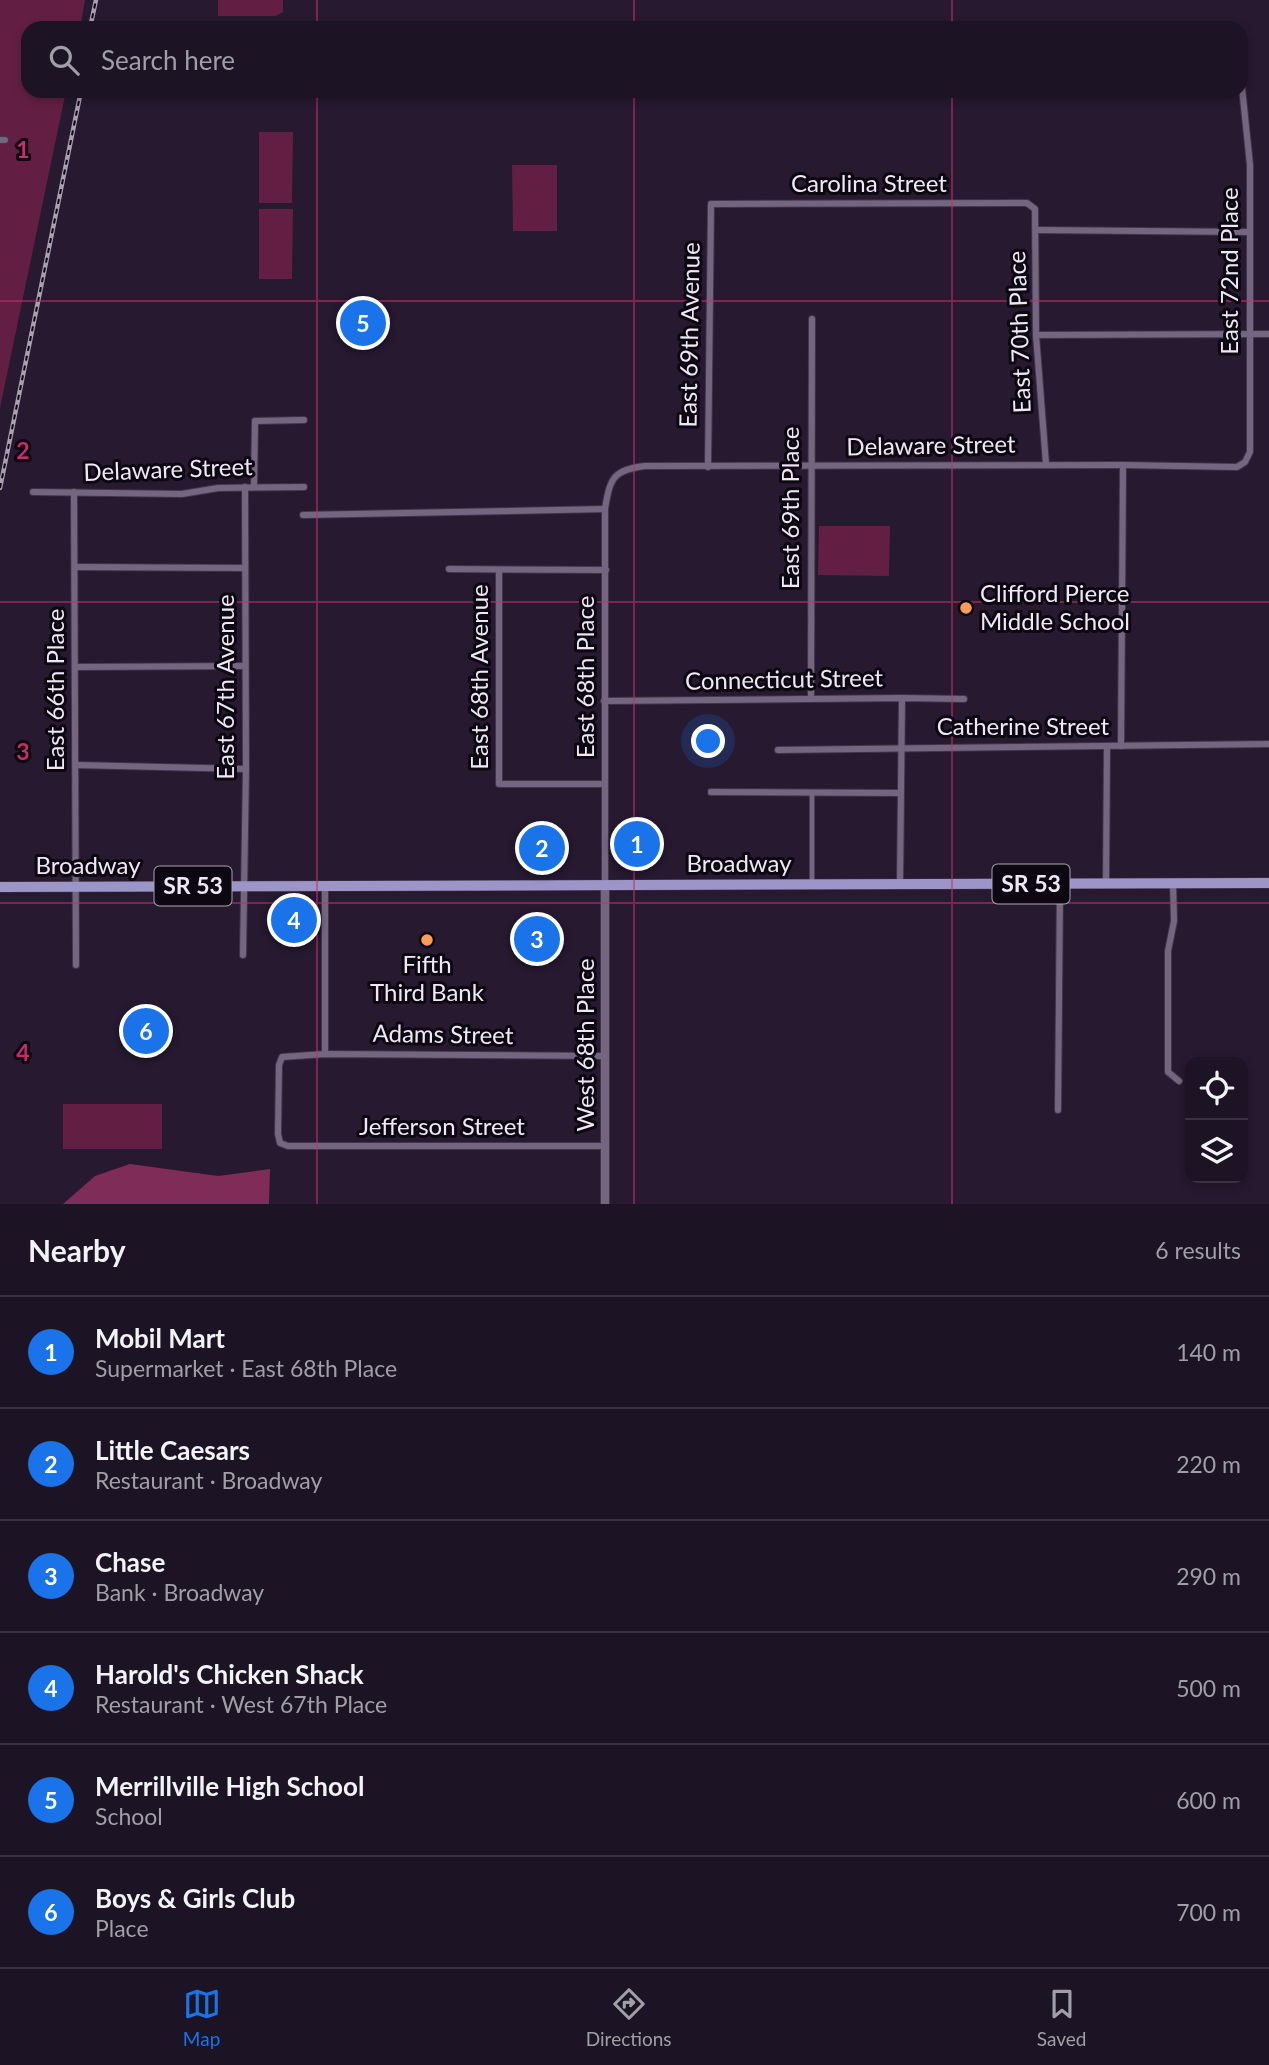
<!DOCTYPE html>
<html lang="en">
<head>
<meta charset="utf-8">
<style>
  body { margin:0; font-family:Lato,sans-serif; background:#292031; color:#f1f3f6 }
  .controls { position:absolute; right:21px; bottom:21px; display:grid; overflow:hidden; border-radius:14px; box-shadow:0 4px 10px #0003 }
  .controls button { width:63px; height:63px; display:grid; place-items:center; padding:0; border:0; border-bottom:2px solid #3a3241; background:#1c1324; color:#f1f3f6; font:35px sans-serif }
  .you { position:absolute; left:709px; top:742px; width:24px; height:24px; margin:-18px; border:5px solid #fff; border-radius:50%; background:#1a73e8; box-shadow:0 0 0 10px #1a73e833 }
  .badge { display:grid; place-items:center; width:46px; height:46px; border-radius:50%; background:#1a73e8; color:#fff; font-size:23px; font-weight:700 }
  .pin { position:absolute; translate:-50% -50%; border:4px solid #fff; box-shadow:0 2px 7px #0006 }
  .list { margin:0; padding:0; list-style:none }
  h2 { display:flex; justify-content:space-between; align-items:center; height:91px; margin:0; padding:0 28px; font-size:30px }
  h2 small { font-size:23px; font-weight:400; color:#a09ea6 }
  .list li { display:grid; grid-template-columns:46px 1fr auto; gap:21px; align-items:center; box-sizing:border-box; height:112px; padding:0 28px; border-top:2px solid #3a3241 }
  .list b { display:block; font-size:26px; white-space:nowrap }
  .list p { margin:0; font-size:23px; white-space:nowrap; color:#a09ea6 }
  .list em { font-size:23px; font-style:normal; color:#a09ea6 }
  .icon { flex:none; width:38px; height:38px; fill:none; stroke:currentColor; stroke-width:2; stroke-linecap:round; stroke-linejoin:round }
  .map { position:relative; flex:none; width:1269px; height:1204px; overflow:hidden }
  .search { position:absolute; background:#1c1324; box-shadow:0 4px 10px #0003; left:21px; right:21px; top:21px; height:77px; display:flex; align-items:center; gap:18px; box-sizing:border-box; padding:0 24px; border-radius:21px; color:#a09ea6; font-size:26px }
  .sheet { height:763px; background:#1c1324 }
  nav { display:flex; justify-content:space-around; align-items:center; box-sizing:border-box; height:98px; border-top:2px solid #3a3241; background:#1c1324; font-size:19px; color:#a09ea6 }
  nav a { display:grid; justify-items:center; gap:4px }
  nav .on { color:#1a73e8 }
  .map>svg:first-child { display:block }
</style>
</head>
<body>
<div class="map">
<svg width="1269" height="1204" viewBox="0 0 1269 1204">
  <rect width="100%" height="100%" fill="#261930"/>
  <g fill="#631f43">
    <path d="M0,0H85L80,28H28V91H66L0,408Z"/>
    <path d="M218,0H283V12L276,16H218Z"/>
    <path d="M170,91H231L227,96L170,95Z"/>
    <path d="M259,132H293L292,203H259Z"/>
    <path d="M512,165H557V231H513Z"/>
    <path d="M259,209H293L292,279H259Z"/>
    <path d="M819,526H890L889,576L818,575Z"/>
    <rect x="63" y="1104" width="99" height="45"/>
  </g>
  <path fill="#7f2d58" d="M130,1164L218,1176L270,1169L269,1204H63L95,1176Z"/>
  <g fill="none" stroke-linecap="round" stroke-linejoin="round">
    <defs>
      <path id="pedestrian" d="M812,885V793"/>
      <g id="minor">
        <path d="M0,140H5"/>
        <path d="M1036,230L1249,232"/>
        <path d="M1036,335L1269,334"/>
        <path d="M708,467L711,204L1027,203L1035,209L1036,335L1046,464"/>
        <path d="M254,487L255,421L304,420"/>
        <path d="M33,492L182,494L218,488L304,487"/>
        <path d="M74,492L76,965"/>
        <path d="M303,515L605,509"/>
        <path d="M75,567L245,568"/>
        <path d="M449,569L606,570"/>
        <path d="M499,570V784H605"/>
        <path d="M75,667L244,666"/>
        <path d="M811,698L812,319"/>
        <path d="M604,701L902,698L964,699"/>
        <path d="M1121,746L1123,465"/>
        <path d="M778,750L1269,744"/>
        <path d="M76,765L246,769"/>
        <path d="M711,792L901,793"/>
        <path d="M1173,883L1174,921L1168,951V1072L1179,1081"/>
        <path d="M900,884L902,698"/>
        <path d="M1106,884L1107,746"/>
        <path d="M605,885V509C610,478 613,470 645,466L1123,465L1237,467L1245,462L1250,452V165L1241,78"/>
        <path d="M243,955L246,769L245,487"/>
        <path d="M325,1054V886"/>
        <path d="M604,1056L325,1054L282,1057L279,1065L278,1134L280,1143L288,1146H605"/>
        <path d="M1058,1110L1060,884"/>
      </g>
      <path id="tertiary" d="M605,1204V885"/>
      <path id="primary" d="M0,887L1269,883"/>
    </defs>
    <use href="#pedestrian" stroke="#403648" stroke-width="6"/>
    <use href="#minor" stroke="#403648" stroke-width="8"/>
    <use href="#tertiary" stroke="#403648" stroke-width="10"/>
    <use href="#primary" stroke="#403648" stroke-width="11"/>
    <use href="#pedestrian" stroke="#746680" stroke-width="4.5"/>
    <use href="#minor" stroke="#746680" stroke-width="6"/>
    <use href="#tertiary" stroke="#746680" stroke-width="8"/>
    <use href="#primary" stroke="#9d95c7" stroke-width="10"/>
    <defs>
      <g id="rail">
        <path d="M90,28L96,0"/>
        <path d="M0,488L81,91"/>
      </g>
    </defs>
    <use href="#rail" stroke="#a99fb1" stroke-width="4.5"/>
    <use href="#rail" stroke="#0c0710" stroke-width="2" stroke-dasharray="5" stroke-linecap="butt"/>
  </g>
  <path fill="none" stroke="#c62d6a" stroke-width="2" stroke-opacity="0.55" d="M317,0V28M634,0V28M952,0V28M317,91V1204M634,91V1204M952,91V1204M0,301H1269M0,602H1269M0,903H1269"/>
  <g fill="#fd9c56" stroke="#0c0710" stroke-width="2.5">
    <circle cx="966" cy="608" r="7"/>
    <circle cx="427" cy="940" r="7"/>
  </g>
  <g text-anchor="middle" stroke-width="6" stroke-linejoin="round" paint-order="stroke">
    <g fill="#0c0710" stroke="#aba4b1" stroke-width="2">
      <rect x="992.5" y="864.5" width="77" height="39" rx="5"/>
      <rect x="154.5" y="866.5" width="77" height="39" rx="5"/>
    </g>
    <g font-size="23" font-weight="bold" fill="#efe7f6">
      <text x="1031" y="892">SR 53</text>
      <text x="193" y="894">SR 53</text>
    </g>
    <g font-size="24" fill="#efe7f6" stroke="#0c0710">
      <text x="869" y="192">Carolina Street</text>
      <text transform="translate(1230 271) rotate(-90)" y="8">East 72nd Place</text>
      <text transform="translate(1020 332) rotate(-92)" y="8">East 70th Place</text>
      <text transform="translate(690 335) rotate(-89)" y="8">East 69th Avenue</text>
      <text transform="translate(931 446) rotate(-1)" y="8">Delaware Street</text>
      <text transform="translate(168 470) rotate(-2)" y="8">Delaware Street</text>
      <text transform="translate(791 508) rotate(-90)" y="8">East 69th Place</text>
      <text transform="translate(480 677) rotate(-90)" y="8">East 68th Avenue</text>
      <text transform="translate(586 677) rotate(-90)" y="8">East 68th Place</text>
      <text transform="translate(784 680) rotate(-1)" y="8">Connecticut Street</text>
      <text transform="translate(226 687) rotate(-90)" y="8">East 67th Avenue</text>
      <text transform="translate(56 690) rotate(-90)" y="8">East 66th Place</text>
      <text x="1023" y="735">Catherine Street</text>
      <text x="739" y="872">Broadway</text>
      <text x="88" y="874">Broadway</text>
      <text transform="translate(443 1035) rotate(1)" y="8">Adams Street</text>
      <text transform="translate(586 1045) rotate(-90)" y="8">West 68th Place</text>
      <text x="442" y="1135">Jefferson Street</text>
    </g>
    <g font-size="24" fill="#efe7f6" stroke="#0c0710" text-anchor="start">
      <text x="980" y="602">Clifford Pierce<tspan x="980" dy="28">Middle School</tspan></text>
      <text x="427" y="973" text-anchor="middle">Fifth<tspan x="427" dy="28">Third Bank</tspan></text>
    </g>
  </g>
  <g font-size="23" text-anchor="middle" font-weight="bold" fill="#c62d6a" stroke="#0c0710" stroke-width="6" stroke-linejoin="round" paint-order="stroke">
    <text x="23" y="158">1</text>
    <text x="23" y="459">2</text>
    <text x="23" y="760">3</text>
    <text x="23" y="1061">4</text>
  </g>
</svg>
<div class="controls">
<button><svg class="icon" aria-label="locate" viewBox="0 0 24 24"><circle cx="12" cy="12" r="6"/><path d="M12 2v4M12 18v4M2 12h4M18 12h4"/></svg></button>
<button><svg class="icon" aria-label="layers" viewBox="0 0 24 24"><path d="M12 4l9 5-9 5-9-5zM3 14l9 5 9-5"/></svg></button>
</div>
<div class="you"></div>
<div class="pin badge" style="left:637px;top:844px">1</div>
<div class="pin badge" style="left:542px;top:848px">2</div>
<div class="pin badge" style="left:537px;top:939px">3</div>
<div class="pin badge" style="left:294px;top:920px">4</div>
<div class="pin badge" style="left:363px;top:323px">5</div>
<div class="pin badge" style="left:146px;top:1031px">6</div>
<div class="search"><svg class="icon" aria-label="search" viewBox="0 0 24 24"><circle cx="10" cy="10" r="6"/><path d="M15 15l6 6"/></svg>Search here</div>
</div>
<section class="sheet">
<h2>Nearby<small>6 results</small></h2>
<ul class="list">
<li><span class="badge">1</span><div><b>Mobil Mart</b><p>Supermarket · East 68th Place</p></div><em>140 m</em></li>
<li><span class="badge">2</span><div><b>Little Caesars</b><p>Restaurant · Broadway</p></div><em>220 m</em></li>
<li><span class="badge">3</span><div><b>Chase</b><p>Bank · Broadway</p></div><em>290 m</em></li>
<li><span class="badge">4</span><div><b>Harold's Chicken Shack</b><p>Restaurant · West 67th Place</p></div><em>500 m</em></li>
<li><span class="badge">5</span><div><b>Merrillville High School</b><p>School</p></div><em>600 m</em></li>
<li><span class="badge">6</span><div><b>Boys &amp; Girls Club</b><p>Place</p></div><em>700 m</em></li>
</ul>
</section>
<nav>
<a class="on"><svg class="icon" aria-label="map" viewBox="0 0 24 24"><path d="M3 6l6-2 6 2 6-2v14l-6 2-6-2-6 2zM9 4v14M15 6v14"/></svg>Map</a>
<a><svg class="icon" aria-label="directions" viewBox="0 0 24 24"><path d="M12 3l9 9-9 9-9-9zM9 14v-3h6M13 9l2 2-2 2"/></svg>Directions</a>
<a><svg class="icon" aria-label="saved" viewBox="0 0 24 24"><path d="M7 4h10v16l-5-4-5 4z"/></svg>Saved</a>
</nav>
</body>
</html>
